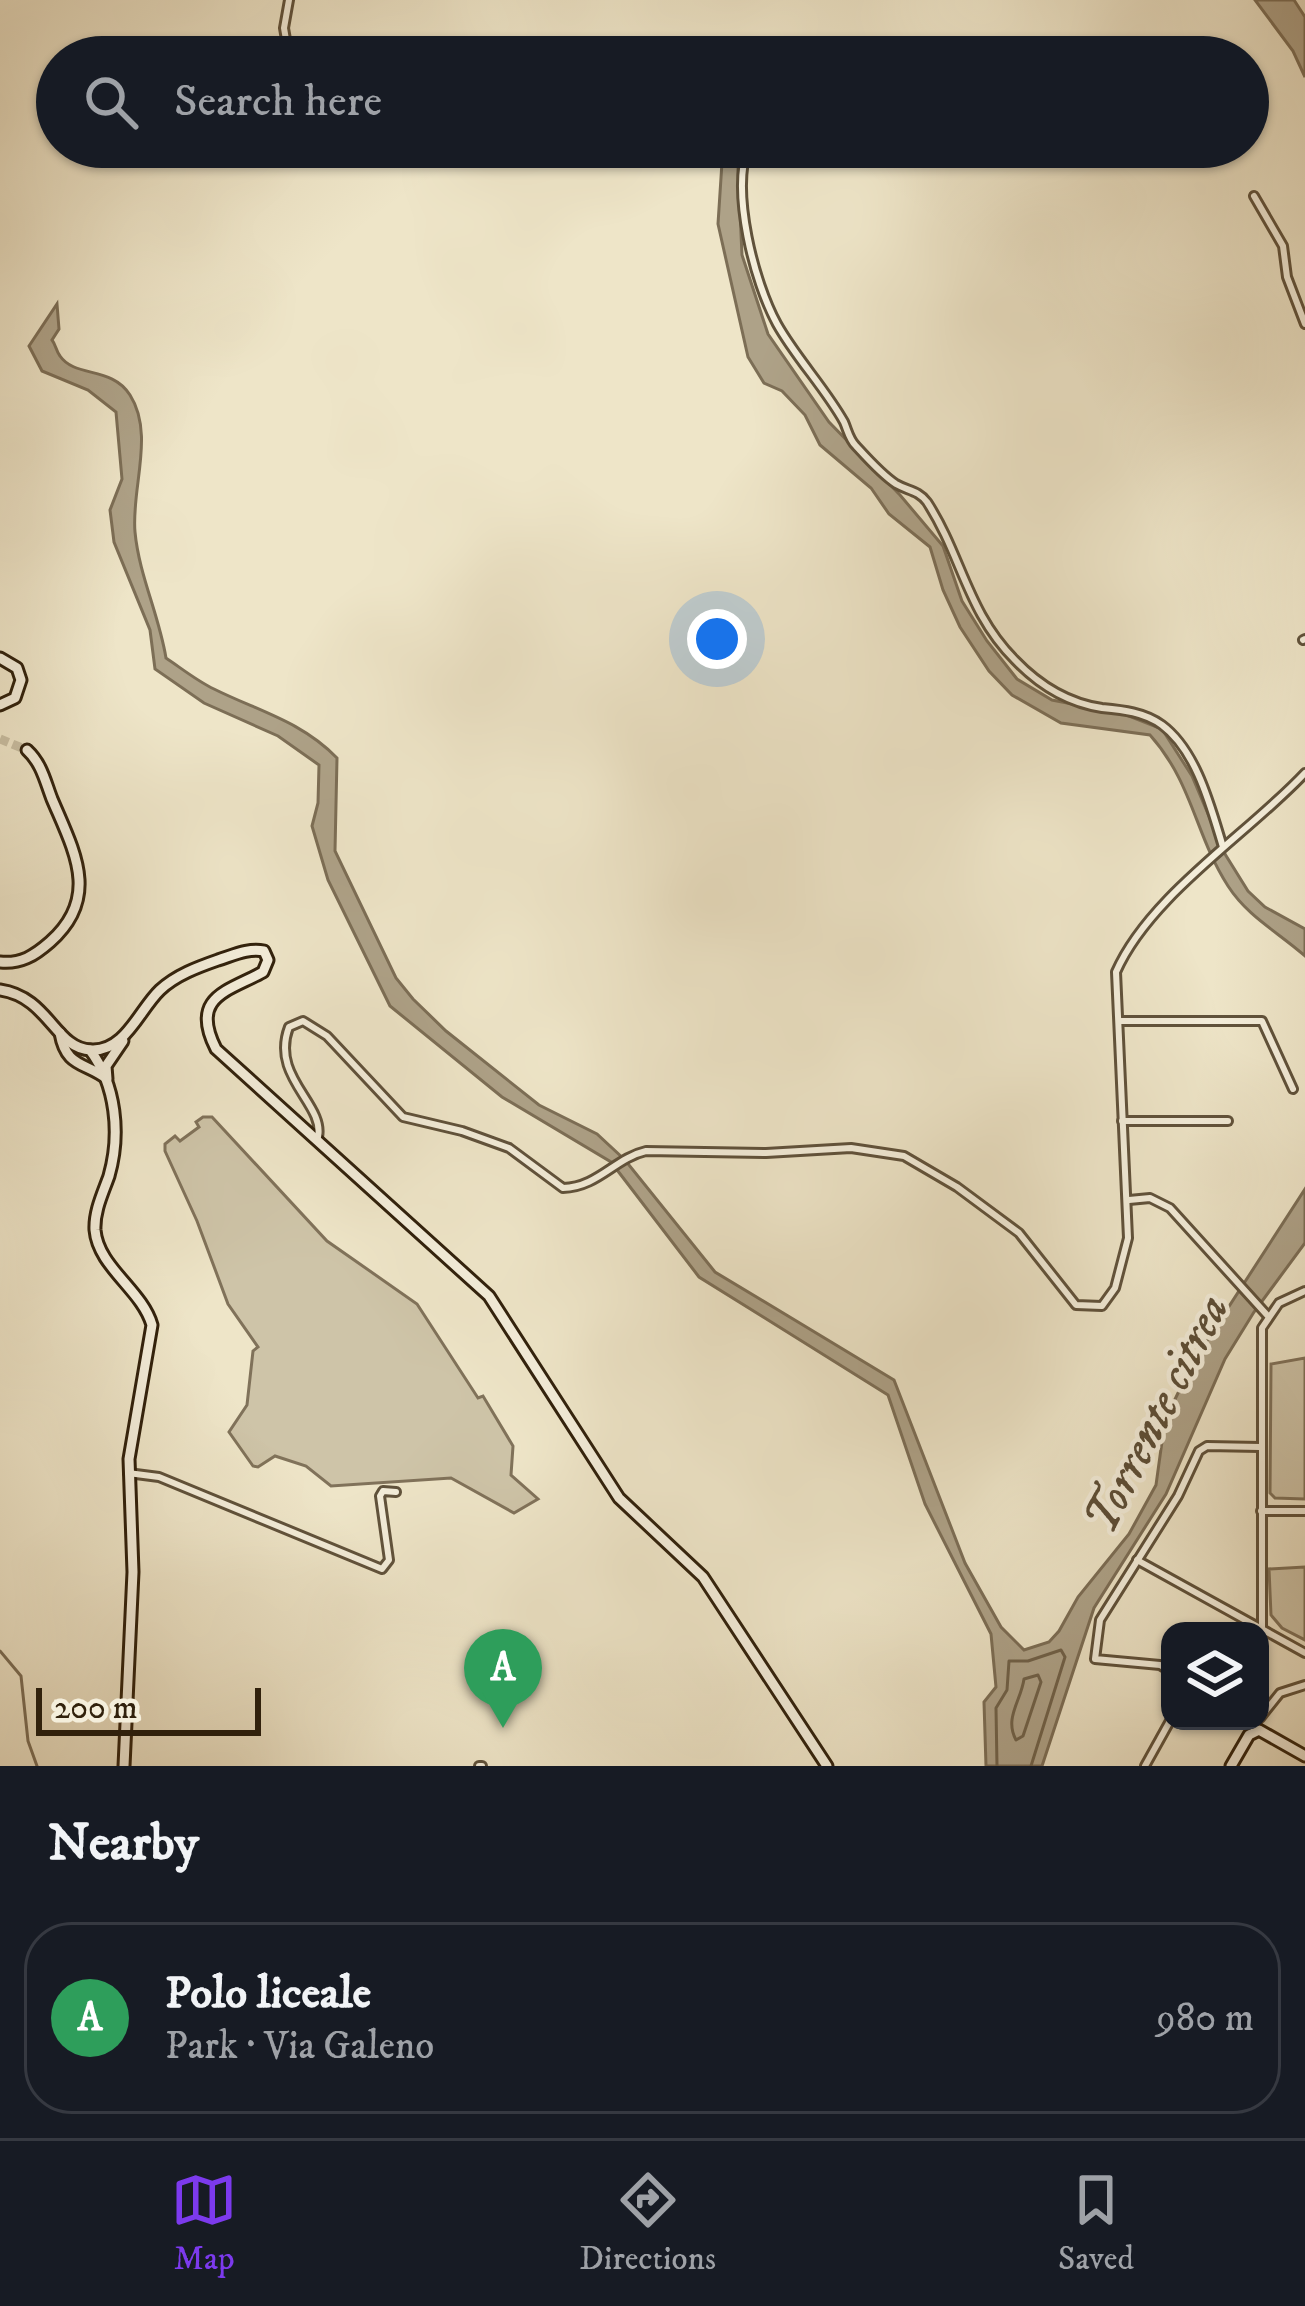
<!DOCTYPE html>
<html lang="en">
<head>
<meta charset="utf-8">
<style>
  body { margin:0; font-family:"IM FELL DW Pica",serif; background:#20242c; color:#f1f3f6 }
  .controls { position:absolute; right:36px; bottom:36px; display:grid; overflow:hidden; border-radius:24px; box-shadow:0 3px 9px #0004 }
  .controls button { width:108px; height:108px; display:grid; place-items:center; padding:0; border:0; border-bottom:3px solid #363941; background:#171b24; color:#f1f3f6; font:60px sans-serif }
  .scale { position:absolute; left:36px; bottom:30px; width:225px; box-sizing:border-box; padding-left:12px; border:6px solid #31210c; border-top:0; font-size:33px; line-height:42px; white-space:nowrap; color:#31210c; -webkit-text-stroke:9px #f4eedb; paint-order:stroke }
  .you { position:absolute; left:717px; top:639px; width:42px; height:42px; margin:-30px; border:9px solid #fff; border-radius:50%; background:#1a73e8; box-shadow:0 0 0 18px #1a73e833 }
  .badge { display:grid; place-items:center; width:78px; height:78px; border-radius:50%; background:#7c3aed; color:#fff; font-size:39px; font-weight:700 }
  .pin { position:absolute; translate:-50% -99px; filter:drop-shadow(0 3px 6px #0008) }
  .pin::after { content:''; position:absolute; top:63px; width:42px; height:36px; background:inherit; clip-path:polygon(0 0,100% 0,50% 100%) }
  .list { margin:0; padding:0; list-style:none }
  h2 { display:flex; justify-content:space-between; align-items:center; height:156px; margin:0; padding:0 48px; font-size:51px }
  h2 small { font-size:39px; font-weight:400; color:#9ea1a6 }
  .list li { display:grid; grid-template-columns:78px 1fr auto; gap:36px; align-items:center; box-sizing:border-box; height:192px; margin:0 24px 24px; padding:0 24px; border:3px solid #363941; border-radius:48px }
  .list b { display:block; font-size:45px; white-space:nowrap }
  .list p { margin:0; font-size:39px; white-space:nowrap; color:#9ea1a6 }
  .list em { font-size:39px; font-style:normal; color:#9ea1a6 }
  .icon { flex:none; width:66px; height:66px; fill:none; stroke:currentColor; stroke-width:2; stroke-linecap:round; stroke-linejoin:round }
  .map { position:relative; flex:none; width:1305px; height:1766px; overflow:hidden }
  .search { position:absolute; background:#171b24; box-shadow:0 3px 9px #0004; left:36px; right:36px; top:36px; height:132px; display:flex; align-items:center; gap:30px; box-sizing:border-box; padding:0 42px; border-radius:66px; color:#9ea1a6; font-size:45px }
  .sheet { height:372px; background:#171b24 }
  nav { display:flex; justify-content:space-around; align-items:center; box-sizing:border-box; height:168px; border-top:3px solid #363941; background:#171b24; font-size:33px; color:#9ea1a6 }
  nav a { display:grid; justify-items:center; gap:6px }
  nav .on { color:#7c3aed }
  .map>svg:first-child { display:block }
</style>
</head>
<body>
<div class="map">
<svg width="1305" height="1766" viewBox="0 0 1305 1766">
  <rect width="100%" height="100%" fill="#eee5c8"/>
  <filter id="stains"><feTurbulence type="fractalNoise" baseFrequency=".00167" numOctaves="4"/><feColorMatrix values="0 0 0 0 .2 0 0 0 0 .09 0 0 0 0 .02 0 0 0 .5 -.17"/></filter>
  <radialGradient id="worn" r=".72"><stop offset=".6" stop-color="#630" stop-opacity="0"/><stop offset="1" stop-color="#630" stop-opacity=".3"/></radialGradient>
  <g fill="#cec4a8" stroke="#80725a" stroke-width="3">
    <path d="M203,1117H212L327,1241L417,1304L478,1398L483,1396L513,1446L511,1475L538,1499L514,1513L451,1478L331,1486L306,1466L275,1456L258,1467L253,1466L229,1432L247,1405L253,1351L258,1347L228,1304L197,1221L165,1151V1144L175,1136L180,1141L199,1127L196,1122Z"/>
    <path d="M1305,1358V1499L1275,1498L1270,1493L1271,1364Z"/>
    <path d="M1305,1567V1640L1282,1628L1271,1615L1269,1569Z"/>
  </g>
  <g fill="#aea288" stroke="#7c6e56" stroke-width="3">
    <path d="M1255,0H1294L1305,17V77L1293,51Z"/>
    <path d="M723,147H737L742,255L768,334L829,422L900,495L943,546L962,601L987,641L1017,679L1052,700L1124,714L1162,729L1192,776L1225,854L1248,891L1265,907L1305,929V956C1278,932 1248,917 1228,886C1195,835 1193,783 1150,735L1061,723L1012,695L989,671L960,627L943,590L930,547L889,514L871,488L820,445L805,415L782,391L764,383L748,357L718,224Z"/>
    <path d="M57,304L59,329L52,340C56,345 56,351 60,356C75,378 112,366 130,395C155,434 131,489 135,532C139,575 159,615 166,658C181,668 197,681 214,689C258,711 301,721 337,758L335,851L396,978L413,999L446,1031L539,1105L597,1134L625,1160L715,1272L894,1380L965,1563L1001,1627L1024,1650L1049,1642L1059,1631L1078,1597L1129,1534L1156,1485L1165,1420L1193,1362L1305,1189V1243L1254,1312L1225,1359L1166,1494L1094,1608L1042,1766H986L984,1702L996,1687L991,1634L925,1504L888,1395L699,1277L611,1162L502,1097L390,1006L328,880L312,826L318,803L319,765L278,736L204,703L155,669L150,630L114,542L110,510L122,479L116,412L88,390L42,371L29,346Z"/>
  </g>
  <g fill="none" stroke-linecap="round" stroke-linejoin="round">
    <g stroke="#70624a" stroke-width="3">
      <path d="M1038,1675L1041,1682L1023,1736L1016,1740C1004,1718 1021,1701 1024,1679Z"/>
      <path d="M997,1766L996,1708L1007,1690L1009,1661H1028L1061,1650L1065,1657L1031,1766"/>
    </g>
    <path stroke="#7c6e56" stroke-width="3" d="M0,1651L21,1676L28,1741L37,1766"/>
    <path stroke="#c8bea2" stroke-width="9" stroke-dasharray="9 4.5" stroke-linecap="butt" d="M0,739L27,750"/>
    <defs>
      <g id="street">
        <path d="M289,57L284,28L289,0"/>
        <path d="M748,147C731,192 754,282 777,324C796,358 825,388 844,422C848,431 849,439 856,446C867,458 882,475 896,484C908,491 918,490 927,502C962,556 967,612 1015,660C1038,684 1068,703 1102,708C1123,710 1144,712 1162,725C1197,751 1211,808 1223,847"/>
        <path d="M1254,196L1283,246L1287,277L1305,324"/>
        <path d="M1303,640L1305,639"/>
        <path d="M1119,1021H1262L1293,1089"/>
        <path d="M1122,1121H1228"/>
        <path d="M318,1137C325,1104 270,1077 289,1027L303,1021L327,1036L403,1117L462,1131L509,1148L563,1188C598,1187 615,1158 646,1151L766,1153L851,1148L904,1156L957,1187L1019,1233L1076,1305L1102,1306L1115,1288L1128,1238L1116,972C1150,895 1248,834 1305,773"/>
        <path d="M1129,1200L1150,1198L1170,1208L1267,1315"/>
        <path d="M128,1473L159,1477L382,1569L389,1560L380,1496L383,1491L396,1492"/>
        <path d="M1261,1511H1305"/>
        <path d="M1137,1560L1305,1653"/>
        <path d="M1262,1630V1328L1279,1303L1305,1291"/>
        <path d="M1170,1671L1160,1665L1095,1659L1100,1620L1178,1496L1199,1451L1207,1446L1260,1447"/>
        <path d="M1260,1718L1280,1693L1305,1685"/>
        <path d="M1255,1721L1257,1722"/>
        <path d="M479,1766H482"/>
        <path d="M1145,1766L1170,1721"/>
      </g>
      <g id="secondary">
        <path d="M0,658L17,668L21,680L15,698L0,705"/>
        <path d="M0,962C21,964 34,956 50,942C101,897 74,851 52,799C45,781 42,764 27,750"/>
        <path d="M0,990C49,997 55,1049 91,1050C125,1052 139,1010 160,990C176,975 198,967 218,960C234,955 248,948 264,951L268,960L263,972C229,991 189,996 216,1049L489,1296L619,1498L703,1577L827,1766"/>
        <path d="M60,1033C66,1068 85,1062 107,1079L106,1066L123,1041"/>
        <path d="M90,1050C116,1085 121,1134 109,1176C103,1193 94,1211 95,1230C98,1267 142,1290 152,1325L129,1459L133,1572L124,1766"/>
        <path d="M1231,1766L1249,1735L1259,1730L1305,1756"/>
      </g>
    </defs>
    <use href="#street" stroke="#60523b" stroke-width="12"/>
    <use href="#secondary" stroke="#31210c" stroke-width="15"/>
    <use href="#street" stroke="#f4eedb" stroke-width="6"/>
    <use href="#secondary" stroke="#f4eedb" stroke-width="9"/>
  </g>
  <g text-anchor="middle" stroke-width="9" stroke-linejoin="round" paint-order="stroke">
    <g font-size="48" font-style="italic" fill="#5d4e37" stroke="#f4eedb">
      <text transform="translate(1155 1413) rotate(-63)" y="17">Torrente citrea</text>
    </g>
  </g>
  <rect width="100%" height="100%" filter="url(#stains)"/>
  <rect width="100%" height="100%" fill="url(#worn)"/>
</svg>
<div class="controls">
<button><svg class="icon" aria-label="layers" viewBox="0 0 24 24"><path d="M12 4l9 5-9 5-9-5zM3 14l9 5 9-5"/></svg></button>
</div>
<div class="scale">200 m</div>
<div class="you"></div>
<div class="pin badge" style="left:503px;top:1728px;background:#2e9e5b">A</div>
<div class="search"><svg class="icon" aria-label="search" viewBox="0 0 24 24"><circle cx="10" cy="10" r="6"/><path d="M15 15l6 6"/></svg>Search here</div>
</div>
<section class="sheet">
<h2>Nearby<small></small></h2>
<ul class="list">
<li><span class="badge" style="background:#2e9e5b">A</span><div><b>Polo liceale</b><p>Park · Via Galeno</p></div><em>980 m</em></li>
</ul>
</section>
<nav>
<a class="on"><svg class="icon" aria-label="map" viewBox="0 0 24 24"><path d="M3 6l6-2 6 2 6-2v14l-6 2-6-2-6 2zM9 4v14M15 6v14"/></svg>Map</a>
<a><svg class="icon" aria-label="directions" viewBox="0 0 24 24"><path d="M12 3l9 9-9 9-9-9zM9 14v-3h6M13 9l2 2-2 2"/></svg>Directions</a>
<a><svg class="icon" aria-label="saved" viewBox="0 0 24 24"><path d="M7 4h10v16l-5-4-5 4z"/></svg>Saved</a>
</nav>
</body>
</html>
